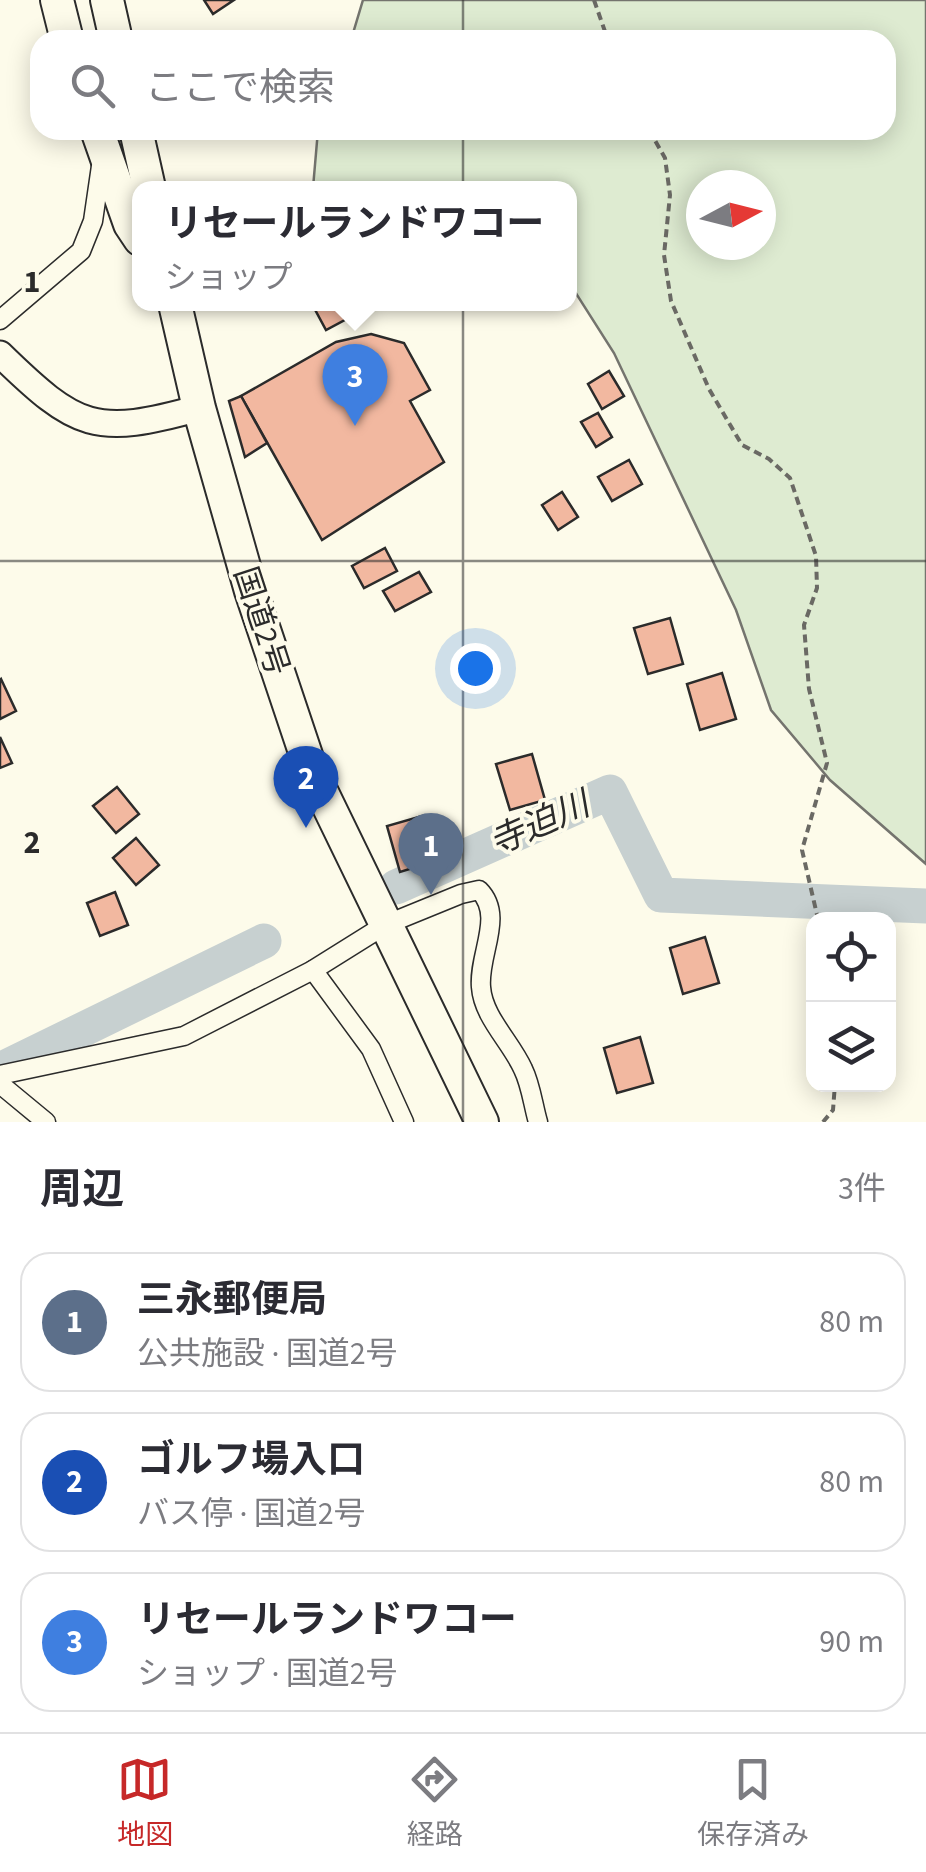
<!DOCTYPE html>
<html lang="ja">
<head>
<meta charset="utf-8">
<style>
  body { margin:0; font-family:"Source Sans 3","Noto Sans JP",sans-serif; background:#f7f7f7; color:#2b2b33 }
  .controls { position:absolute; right:30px; bottom:30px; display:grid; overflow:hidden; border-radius:20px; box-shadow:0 5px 25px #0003 }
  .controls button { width:90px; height:90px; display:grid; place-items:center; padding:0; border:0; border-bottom:2px solid #e1e1e2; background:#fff; color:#2b2b33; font:50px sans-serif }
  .compass { position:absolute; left:686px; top:170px; width:90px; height:90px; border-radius:50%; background:#fff; box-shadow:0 5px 25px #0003; rotate:83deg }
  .you { position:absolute; left:475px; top:668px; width:35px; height:35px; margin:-25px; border:8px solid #fff; border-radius:50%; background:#1a73e8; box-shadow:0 0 0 15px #1a73e833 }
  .badge { display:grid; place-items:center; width:65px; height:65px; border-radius:50%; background:#c62828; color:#fff; font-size:32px; font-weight:700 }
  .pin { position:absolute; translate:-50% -82px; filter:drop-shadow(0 2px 5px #0008) }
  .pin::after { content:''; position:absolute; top:52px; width:35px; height:30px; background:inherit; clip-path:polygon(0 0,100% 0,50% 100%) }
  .popup { position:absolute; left:132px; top:181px; width:445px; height:130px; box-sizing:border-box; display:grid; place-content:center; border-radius:20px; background:#fff; filter:drop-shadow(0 2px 8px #0005); font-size:32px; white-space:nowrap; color:#7c7c81 }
  .popup b { font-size:38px; color:#2b2b33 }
  .popup::after { content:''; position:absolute; left:50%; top:100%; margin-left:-20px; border:20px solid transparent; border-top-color:#fff }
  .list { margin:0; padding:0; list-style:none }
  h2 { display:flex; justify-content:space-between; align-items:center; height:130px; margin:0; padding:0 40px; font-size:42px }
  h2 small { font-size:32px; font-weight:400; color:#7c7c81 }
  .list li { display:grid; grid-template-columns:65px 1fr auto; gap:30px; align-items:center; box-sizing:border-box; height:140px; margin:0 20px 20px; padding:0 20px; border:2px solid #e1e1e2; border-radius:30px }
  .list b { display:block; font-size:38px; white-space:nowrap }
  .list p { margin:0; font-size:32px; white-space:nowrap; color:#7c7c81 }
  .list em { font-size:32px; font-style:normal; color:#7c7c81 }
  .icon { flex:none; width:55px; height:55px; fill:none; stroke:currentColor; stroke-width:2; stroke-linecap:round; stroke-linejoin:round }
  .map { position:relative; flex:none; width:926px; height:1122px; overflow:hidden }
  .search { position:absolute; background:#fff; box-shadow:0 5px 25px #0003; left:30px; right:30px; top:30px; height:110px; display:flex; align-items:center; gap:25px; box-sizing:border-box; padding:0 35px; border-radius:30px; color:#7c7c81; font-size:38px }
  .sheet { height:610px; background:#fff }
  nav { display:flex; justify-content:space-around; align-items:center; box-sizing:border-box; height:140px; border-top:2px solid #e1e1e2; background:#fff; font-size:28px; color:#7c7c81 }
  nav a { display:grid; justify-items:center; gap:5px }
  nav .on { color:#c62828 }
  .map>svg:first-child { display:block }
</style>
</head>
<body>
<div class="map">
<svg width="926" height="1122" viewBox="0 0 926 1122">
  <rect width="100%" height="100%" fill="#fdfbea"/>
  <path fill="#deebd1" stroke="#74746e" stroke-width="2.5" fill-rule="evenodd" d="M363,0H926V864L830,780L771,710L736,610L614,353L570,284V188H313L318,130H886V40H351ZM701,185H761V245H701Z"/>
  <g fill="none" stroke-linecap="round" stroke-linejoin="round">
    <g stroke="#c7d0d0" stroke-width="35">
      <path d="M396,887L610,792L661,895L926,906"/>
      <path d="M0,1070L264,941"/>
    </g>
  </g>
  <g fill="#f2b8a0" stroke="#2b2b2b" stroke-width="2.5">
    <path d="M204,0H234L213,14Z"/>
    <path d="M312,304H367L369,307L326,330Z"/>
    <path d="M371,334L404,343L430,390L410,401L444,462L322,540L241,396L336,342Z"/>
    <path d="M609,371L624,396L602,409L588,384Z"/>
    <path d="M241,396L267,443L245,457L229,401Z"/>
    <path d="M598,413L612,437L596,447L581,422Z"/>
    <path d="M629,460L642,484L612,501L598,477Z"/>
    <path d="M562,492L578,517L558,530L542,505Z"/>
    <path d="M385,548L397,571L364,588L352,566Z"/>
    <path d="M419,572L431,592L395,611L383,591Z"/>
    <path d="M670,618L683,664L648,674L634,628Z"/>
    <path d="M722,673L736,719L700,730L687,684Z"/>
    <path d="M1,679L16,711L0,719V680Z"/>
    <path d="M0,737L12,763L0,768Z"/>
    <path d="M532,754L545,800L510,810L496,764Z"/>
    <path d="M117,787L139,814L116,833L93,806Z"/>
    <path d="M422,816L436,861L400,872L387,826Z"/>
    <path d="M136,838L159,865L136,885L113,858Z"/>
    <path d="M115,892L128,925L100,936L87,903Z"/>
    <path d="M705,937L719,983L683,994L670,948Z"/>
    <path d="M640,1037L653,1083L617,1093L604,1048Z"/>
  </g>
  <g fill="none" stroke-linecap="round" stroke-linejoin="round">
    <defs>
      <g id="street">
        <path d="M0,320L81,251L93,221L101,166"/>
        <path d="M313,970L371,1049L404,1122"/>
        <path d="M0,1075L184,1036L313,970L385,925L461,894L479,890C505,916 478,954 481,987C483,1017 511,1042 523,1069C531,1085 533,1105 538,1122"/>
        <path d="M0,1084L46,1122"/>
      </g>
      <path id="secondary" d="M0,354C77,429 95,437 199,408"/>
      <g id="highway">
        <path d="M57,0L67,40"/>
        <path d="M107,0L116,40"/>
        <path d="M97,130L130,224L140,239"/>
        <path d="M136,130L149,188"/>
        <path d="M175,304L199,408L251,591L311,770L482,1122"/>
      </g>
    </defs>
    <use href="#street" stroke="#2b2b2b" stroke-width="21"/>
    <use href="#secondary" stroke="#2b2b2b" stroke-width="29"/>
    <use href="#highway" stroke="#2b2b2b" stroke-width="36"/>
    <g stroke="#6a6964" stroke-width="4" stroke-dasharray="8 5" stroke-linecap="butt">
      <path d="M594,0L608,40"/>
      <path d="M649,130L665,158L670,195L664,255L671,301L709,389L742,445L769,459L790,478L816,556L817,588L804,625L809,689L827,763L802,850L818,919"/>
      <path d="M823,1122L833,1110L835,1084"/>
    </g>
    <use href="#street" stroke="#fdfbea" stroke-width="18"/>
    <use href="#secondary" stroke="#fdfbea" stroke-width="25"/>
    <use href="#highway" stroke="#fdfbea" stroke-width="32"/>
  </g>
  <path fill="none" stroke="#2b2b2b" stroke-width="2.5" stroke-opacity="0.55" d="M463,0V40M463,130V1122M0,561H926"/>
  <g text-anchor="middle" stroke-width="8" stroke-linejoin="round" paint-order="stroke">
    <g font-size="32" fill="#2b2b2b" stroke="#fdfbea">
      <text transform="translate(262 621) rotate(72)" y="11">国道2号</text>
    </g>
    <g font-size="35" font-style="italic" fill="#2b2b2b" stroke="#fdfbea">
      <text transform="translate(539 823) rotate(-24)" y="12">寺迫川</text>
    </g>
  </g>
  <g font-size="32" text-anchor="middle" font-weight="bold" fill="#2b2b2b" stroke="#fdfbea" stroke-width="8" stroke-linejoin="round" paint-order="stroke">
    <text x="32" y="292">1</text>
    <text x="32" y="853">2</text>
  </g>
</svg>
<div class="controls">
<button><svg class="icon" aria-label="locate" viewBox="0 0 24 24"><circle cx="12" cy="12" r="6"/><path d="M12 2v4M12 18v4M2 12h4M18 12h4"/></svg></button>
<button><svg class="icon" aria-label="layers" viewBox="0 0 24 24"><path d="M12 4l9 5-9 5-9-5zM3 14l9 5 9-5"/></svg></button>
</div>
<svg class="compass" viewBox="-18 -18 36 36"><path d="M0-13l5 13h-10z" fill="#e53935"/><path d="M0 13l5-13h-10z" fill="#7c7c81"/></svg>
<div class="you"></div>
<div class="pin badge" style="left:431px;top:895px;background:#5c6f8a">1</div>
<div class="pin badge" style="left:306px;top:828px;background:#1a4fb4">2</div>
<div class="pin badge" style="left:355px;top:426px;background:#3f7fe0">3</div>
<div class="popup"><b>リセールランドワコー</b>ショップ</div>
<div class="search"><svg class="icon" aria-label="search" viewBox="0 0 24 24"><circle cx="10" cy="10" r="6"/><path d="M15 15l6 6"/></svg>ここで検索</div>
</div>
<section class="sheet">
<h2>周辺<small>3件</small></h2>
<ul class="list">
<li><span class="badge" style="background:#5c6f8a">1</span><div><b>三永郵便局</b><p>公共施設 · 国道2号</p></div><em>80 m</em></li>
<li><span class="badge" style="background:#1a4fb4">2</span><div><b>ゴルフ場入口</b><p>バス停 · 国道2号</p></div><em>80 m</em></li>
<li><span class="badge" style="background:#3f7fe0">3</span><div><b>リセールランドワコー</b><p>ショップ · 国道2号</p></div><em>90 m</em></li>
</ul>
</section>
<nav>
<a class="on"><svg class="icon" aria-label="map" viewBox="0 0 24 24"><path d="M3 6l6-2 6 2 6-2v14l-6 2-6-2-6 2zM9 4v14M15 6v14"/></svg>地図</a>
<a><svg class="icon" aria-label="directions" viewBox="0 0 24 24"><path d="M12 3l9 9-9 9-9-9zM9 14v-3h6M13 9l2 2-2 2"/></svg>経路</a>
<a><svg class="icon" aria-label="saved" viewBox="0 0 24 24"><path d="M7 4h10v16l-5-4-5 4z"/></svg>保存済み</a>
</nav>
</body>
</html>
